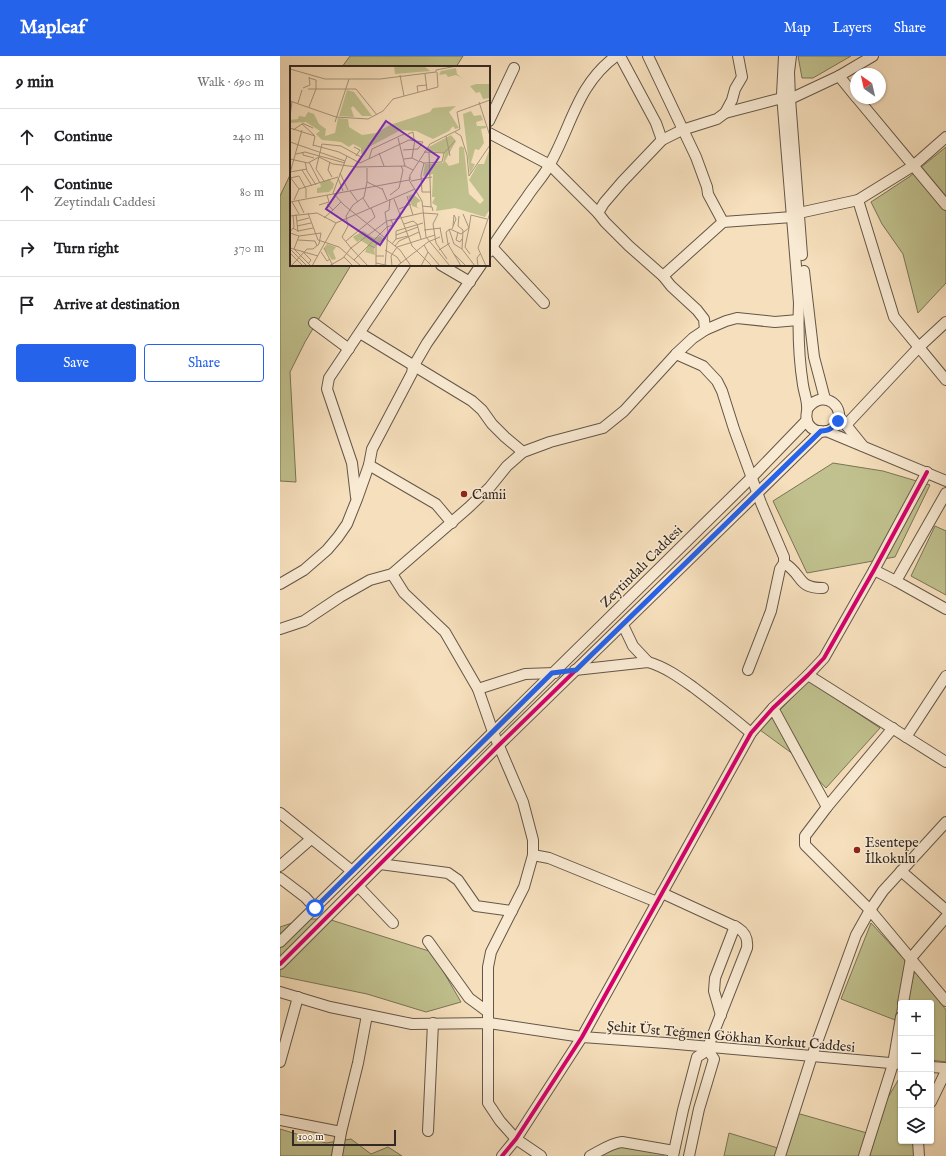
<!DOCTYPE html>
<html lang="en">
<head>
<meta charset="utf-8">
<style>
  body { margin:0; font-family:"IM FELL English",serif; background:#f2f2f2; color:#202124 }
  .controls { position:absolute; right:12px; bottom:12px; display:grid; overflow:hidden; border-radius:4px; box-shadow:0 1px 3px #0004 }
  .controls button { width:36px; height:36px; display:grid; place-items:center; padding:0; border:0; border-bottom:1px solid #e0e0e0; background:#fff; color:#202124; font:20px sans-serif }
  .compass { position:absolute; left:570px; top:12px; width:36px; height:36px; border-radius:50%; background:#fff; box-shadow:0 1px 3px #0004; rotate:326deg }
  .scale { position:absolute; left:12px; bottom:10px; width:104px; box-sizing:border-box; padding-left:4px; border:2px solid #342822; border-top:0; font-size:11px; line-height:14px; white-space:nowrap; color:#342822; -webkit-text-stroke:3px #f9ead3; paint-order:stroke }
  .stop { position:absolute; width:12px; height:12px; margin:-9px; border:3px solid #2563eb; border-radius:50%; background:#fff }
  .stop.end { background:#2563eb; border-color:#fff; box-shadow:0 1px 4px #0008 }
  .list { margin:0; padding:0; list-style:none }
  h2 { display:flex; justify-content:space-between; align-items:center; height:52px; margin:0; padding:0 16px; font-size:17px }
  h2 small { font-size:13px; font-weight:400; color:#757577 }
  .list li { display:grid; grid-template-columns:26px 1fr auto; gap:12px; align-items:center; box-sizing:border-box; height:56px; padding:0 16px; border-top:1px solid #e0e0e0 }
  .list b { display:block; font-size:15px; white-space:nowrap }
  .list p { margin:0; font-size:13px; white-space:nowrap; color:#757577 }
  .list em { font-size:13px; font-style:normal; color:#757577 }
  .actions { display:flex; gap:8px; padding:12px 16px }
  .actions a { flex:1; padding:9px 0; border:1px solid #2563eb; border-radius:4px; text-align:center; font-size:14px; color:#2563eb }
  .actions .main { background:#2563eb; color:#fff }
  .icon { flex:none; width:22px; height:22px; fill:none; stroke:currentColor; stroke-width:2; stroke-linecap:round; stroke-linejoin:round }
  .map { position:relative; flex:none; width:666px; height:1100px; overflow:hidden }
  header { display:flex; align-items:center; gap:24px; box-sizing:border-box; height:56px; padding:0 20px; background:#2563eb; color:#fff }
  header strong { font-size:19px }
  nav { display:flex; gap:22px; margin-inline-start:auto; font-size:14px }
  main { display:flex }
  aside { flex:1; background:#fff }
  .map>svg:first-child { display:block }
</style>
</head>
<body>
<header>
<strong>Mapleaf</strong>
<nav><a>Map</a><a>Layers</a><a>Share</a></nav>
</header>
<main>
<aside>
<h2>9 min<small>Walk · 690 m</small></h2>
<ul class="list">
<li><svg class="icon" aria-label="ahead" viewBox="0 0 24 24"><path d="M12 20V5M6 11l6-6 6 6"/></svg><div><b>Continue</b></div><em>240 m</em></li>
<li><svg class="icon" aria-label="ahead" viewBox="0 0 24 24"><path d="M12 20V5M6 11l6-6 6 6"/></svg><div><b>Continue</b><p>Zeytindalı Caddesi</p></div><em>80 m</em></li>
<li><svg class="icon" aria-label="right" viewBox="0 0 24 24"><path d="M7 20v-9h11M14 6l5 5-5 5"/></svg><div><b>Turn right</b></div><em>370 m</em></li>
<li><svg class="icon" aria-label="arrive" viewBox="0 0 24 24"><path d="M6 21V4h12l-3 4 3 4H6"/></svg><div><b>Arrive at destination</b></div></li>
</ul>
<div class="actions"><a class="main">Save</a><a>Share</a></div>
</aside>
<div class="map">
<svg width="666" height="1100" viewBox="0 0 666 1100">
  <rect width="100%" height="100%" fill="#f6dfbc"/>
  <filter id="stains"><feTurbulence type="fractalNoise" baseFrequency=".005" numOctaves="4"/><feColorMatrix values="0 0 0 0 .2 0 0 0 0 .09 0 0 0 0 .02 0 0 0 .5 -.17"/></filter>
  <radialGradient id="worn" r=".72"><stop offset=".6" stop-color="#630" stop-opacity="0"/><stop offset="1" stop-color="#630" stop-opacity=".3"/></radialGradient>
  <g fill="#c0c18e" stroke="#7a7458">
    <path d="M70,0H183L176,11H62Z"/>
    <path d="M518,0H571L533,22H522Z"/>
    <path d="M666,91V227L638,257L623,198L602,168L591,146L629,121Z"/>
    <path d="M11,117V209H71L25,286L10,316L16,426L0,425V140Z"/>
    <path d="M553,407L603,415L650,429L615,501L527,517L493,445Z"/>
    <path d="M655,470L666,475V539L631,520Z"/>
    <path d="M529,625L600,672L546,732L517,701L480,674Z"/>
    <path d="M24,863H48L152,896L181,946L146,956L87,938L0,920V871Z"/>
    <path d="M591,867L625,904L626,909L615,964L561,943Z"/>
    <path d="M637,916L666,954V1006L651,1004V947H627L634,917Z"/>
    <path d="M620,1021H621V1085H634L635,1100H444L449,1077L501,1093L513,1056L587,1077Z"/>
    <path d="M0,1073L46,1087L71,1083L91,1098L108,1091L122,1100H0Z"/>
    <path d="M343,1090L384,1098V1100H315L325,1095Z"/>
  </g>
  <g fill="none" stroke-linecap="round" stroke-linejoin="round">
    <defs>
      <g id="minor">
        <path d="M340,0L376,67L382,84"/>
        <path d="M368,0L416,101L427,131L428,138L443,166"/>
        <path d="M504,0L502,39L519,247C518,271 519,304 523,329C524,336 527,343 527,350C528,355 525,360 527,365C531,377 547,379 555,370C569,353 544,331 528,352"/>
        <path d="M511,0L509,16L510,43L522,199"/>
        <path d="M559,20L576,41"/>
        <path d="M577,42L666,149"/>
        <path d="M510,43L559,20L593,0"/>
        <path d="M445,57L502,42"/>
        <path d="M209,65L234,12"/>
        <path d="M209,77L270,109L318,157L325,166L349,190L383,220L391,230L417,254L424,263L425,274"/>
        <path d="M578,144L633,110L666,81"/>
        <path d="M318,157L324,147L342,126L382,84L402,74L437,63L445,57L452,44L455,33L462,21L458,0"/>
        <path d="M519,157L578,144L614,261L666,324"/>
        <path d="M212,191L264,247"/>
        <path d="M209,196C221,177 234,159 247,141C254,130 264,120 270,108C292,69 297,29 336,0"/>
        <path d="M161,209L190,226"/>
        <path d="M524,215L534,301L545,343"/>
        <path d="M383,220L443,166L512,161"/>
        <path d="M34,267L69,293"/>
        <path d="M80,277L192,345L202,354L212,368L225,381L243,396"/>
        <path d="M396,298L423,310L437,325L442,335L454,373L481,447L504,501V507L500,513L491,555L468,614"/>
        <path d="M562,364L583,390"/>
        <path d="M566,369L639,291L666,266"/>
        <path d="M546,375L666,425"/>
        <path d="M89,409L156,448L172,467"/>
        <path d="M76,441L72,407L47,333L49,322L125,209"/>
        <path d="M504,507C524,519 516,532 543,532"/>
        <path d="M594,514L616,525L666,437"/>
        <path d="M112,518L124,537L165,576L198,633L213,676L243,746L253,784V799L244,831L211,896L208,911V1047L220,1065L236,1083L261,1100"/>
        <path d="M616,525L666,553"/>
        <path d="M0,528L24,514L47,494L58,481L67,468L77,443L89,409L92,393L132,317L133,311L147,287L201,209"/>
        <path d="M343,569L353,590L368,606"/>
        <path d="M0,573L24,565L60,541L90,524L112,518L188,452L210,431L227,410L243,396L270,386L323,372L344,355L396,298L413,282L425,274L446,265L457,262L495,266L518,264"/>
        <path d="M295,614L368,606C385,611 399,621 413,631C433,646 452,661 471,677"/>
        <path d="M528,619L666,706"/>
        <path d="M198,633L245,618L275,617"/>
        <path d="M493,652L547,751L525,780V789L590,854L666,945"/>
        <path d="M626,681L666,620"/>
        <path d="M547,751L613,672"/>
        <path d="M0,757L72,815"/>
        <path d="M253,799L269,802L377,846"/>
        <path d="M100,808L168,817L178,824L196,850L232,855"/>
        <path d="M0,810L31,783"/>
        <path d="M621,815L666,854"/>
        <path d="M0,822L25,841L35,852"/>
        <path d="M78,830L113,867"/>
        <path d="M382,837L458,872C466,877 468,883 467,892L428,991V994L434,1003L419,1053L409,1100"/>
        <path d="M148,885L189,942L208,956"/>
        <path d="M0,886L472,421L527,364"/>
        <path d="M0,908L219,689L541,375"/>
        <path d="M0,936L50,951L132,968L209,967L302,981L386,987L621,1008"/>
        <path d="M623,947L631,902L666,861"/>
        <path d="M441,959L434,935L435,922L455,870"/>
        <path d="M0,1006L18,941"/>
        <path d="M651,1011L666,1012"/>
        <path d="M651,1046L666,1015"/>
        <path d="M0,1064L61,1076L78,1007L87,959"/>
        <path d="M148,1075L153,967"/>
        <path d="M638,1085L639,1100"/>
        <path d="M57,1100L61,1076"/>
        <path d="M222,1100L236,1083L302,981L471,677L493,652L528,619L544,602L594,514L647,416"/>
        <path d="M310,1100C320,1095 331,1087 342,1086L394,1095"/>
        <path d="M393,1100L403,1054L417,1001L428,994"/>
        <path d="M500,1100L532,1000L576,879L590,854L603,835L666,766"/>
        <path d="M584,1100L613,1008L621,961"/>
      </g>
    </defs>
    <use href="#minor" stroke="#645648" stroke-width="12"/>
    <use href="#minor" stroke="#f9ead3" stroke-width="10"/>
    <defs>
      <g id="cycleway">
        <path d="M0,908L219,689L541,375"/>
        <path d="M222,1100L236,1083L302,981L471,677L493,652L528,619L544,602L594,514L647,416"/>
      </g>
    </defs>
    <use href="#cycleway" stroke="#f9ead3" stroke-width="6"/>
    <use href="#cycleway" stroke="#d6006c" stroke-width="4"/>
  </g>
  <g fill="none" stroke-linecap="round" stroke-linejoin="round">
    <path stroke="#2563eb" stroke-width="5" d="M35,852L272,617L296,614L541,375C549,375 553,372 558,365"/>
  </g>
  <g fill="#8f2418" stroke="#f9ead3" stroke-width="1.5">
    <circle cx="184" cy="438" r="4"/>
    <circle cx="577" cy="794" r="4"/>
  </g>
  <g text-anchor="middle" stroke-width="3" stroke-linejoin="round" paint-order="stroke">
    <g font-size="14" fill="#342822" stroke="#f9ead3" text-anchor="start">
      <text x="192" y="443">Camii</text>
      <text x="585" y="791">Esentepe<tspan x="585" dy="16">İlkokulu</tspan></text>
    </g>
    <g font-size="14" fill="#342822" stroke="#f9ead3">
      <text transform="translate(361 510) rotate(-45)" y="5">Zeytindalı Caddesi</text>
      <text transform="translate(451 980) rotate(5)" y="5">Şehit Üst Teğmen Gökhan Korkut Caddesi</text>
    </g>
  </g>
  <g transform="translate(10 10)">
    <rect width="200" height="200" fill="#f6dfbc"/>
    <path d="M104,0H134L140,5L105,8ZM166,2L167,8L174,14L176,24L174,14L170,11L166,9L158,11L156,8L149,9L151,5ZM186,18H200V32L193,33L190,26L186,27L180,20ZM57,24L64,26L82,50H72L63,40L61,42L64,51L49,50ZM166,40L159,46L169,62L165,63L163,60L159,65L143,73L126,65L111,64L79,81L74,90L71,87V82L63,78L59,81L51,76L32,74L26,68L30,65L16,56L0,57V54L8,53L9,50L15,51L18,46L24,48L29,58L36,63L35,70L45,67L48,52L58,53L59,61L72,69L86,67L100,59L140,46L143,42ZM181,45L184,50L191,49L193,54L186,56L187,60H196V62L191,63L194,77L189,84L185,83L181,97L185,98L180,108L173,48ZM161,69L166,75L155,95L159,100L169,97V82L171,80L174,82L179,128L190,138L194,134L179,114L188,98H194L200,82V143L195,151L165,142L146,145L147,140L142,137L145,131H142L143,108L133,110L135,98L153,97L155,87L137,85V82ZM39,113L44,118L43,122L39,126L27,127V122L31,121L30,117ZM123,128L131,135L127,137V141L131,143L122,140L118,130ZM73,165L84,172L90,170L93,172L84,182L85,189L75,186L78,179L70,174L67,176L63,171ZM37,178L46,181L43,185L46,193L42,194L34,182Z" fill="#c0c18e"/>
    <path fill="none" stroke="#a8967e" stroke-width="1" d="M0,3L35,13H90L146,6M146,6V4L167,0M147,6L148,21M135,8L137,24M110,9L114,30M19,12L26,14V23L19,41M13,22L20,19L19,11M18,23H66L87,49M128,26L127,20L137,19M0,35L46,51L78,53L93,45L103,33L148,21M189,36L200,70M8,37L12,24M0,50L2,36M45,56L59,13M12,57L23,62M0,62L25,70L23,80M3,64L12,58L24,69M165,66L171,70L177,89L179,110L200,79M118,68L123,66L124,73M156,70L160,90M108,72L115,100M0,76L55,95M23,79L49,86L70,97L119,74L133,76L128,83L113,84M64,81L70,84L66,90M13,86V89L24,92M134,86L154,87L165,75M89,87L94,100M139,87L141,141M6,88L15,86L55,97M57,90L43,127L54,139L110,184L121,200M122,92L125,73M0,93L18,97L29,91L43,98L67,101L115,100L123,104M79,93L82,83L114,68M114,93L122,92L128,95M129,95L134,97L131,109L132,126H141M15,96L17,105L26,119M19,96L30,117M40,96L38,104L42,111M134,97L152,96L154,87M77,102V116L74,131L63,139L56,150L58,160L52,171L61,182L97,155L132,147L148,148L143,158L146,177L157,193M12,104L22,120M0,106L17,103M0,107L12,64M50,107L58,124M0,111L9,123M119,111L120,114V109L140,78L170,63L167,46L200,34M0,112L9,110L16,123V132M48,112L53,125M119,114L132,135L136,171L160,200M34,115L26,103L32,78L51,80L71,91M121,115L142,111M77,116L92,123M92,122L97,134M60,125L68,136M100,129L109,122L113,104L111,100M117,130L123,149M73,132L80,143M104,133L122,180L142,200M4,134L9,123L48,111M8,134L14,147M0,136L119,114M2,136L9,148M37,138L43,144L51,136M29,139L39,136L37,129M132,140L142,141L143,145M109,143L121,138M18,147L28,174L49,181L71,200M6,148L8,166M173,148L179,162L175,181L180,188M0,150L27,147L46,157M169,150L168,160L173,164L172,183M34,152L43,144M7,155L19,152M114,158L123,155L127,158L131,173M7,160L21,157M3,162L8,165L23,162M150,162L153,177M159,163L164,178L172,183L185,200M162,163L166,153L164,149L163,160M134,164L151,162M0,166L4,161L3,149M168,166L166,174L170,176L172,173M0,167L9,170L31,167L29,178L23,183H17L1,200M171,168L179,162L181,149L197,153M106,169L128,161M9,170L4,183L21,200M106,173L118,170M8,174L25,175L27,180M56,175L85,151L81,142M102,178L106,173V165L133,157M79,179L97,161L103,159L101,153M105,180L109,175L129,166M0,182L28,190M34,182L43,200M0,183L17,200M95,184L107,191L111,197M149,184L160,177M13,186L21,194L18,198M31,186L37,195L40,193M138,186L150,200M0,187L13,200M163,187L176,200M86,190V179L94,172M54,191L63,200M64,194L79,179L85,182M86,197L100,200M22,200L46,157L125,123M39,200L53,192L61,182L78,200M86,200V190H94M95,200L98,166L95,146L99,144L100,133M102,200L101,190L107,181L145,169M107,200L138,176L150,171M131,200L138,186L134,179M171,200L158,178L156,166L160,163L171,168M188,200L187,192L190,188M196,200L188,182L200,147"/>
    <path fill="#7b2cbf" fill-opacity="0.15" stroke="#7b2cbf" stroke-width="2" d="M96,55L149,91L90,179L36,143Z"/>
    <rect width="200" height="200" fill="none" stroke="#342822" stroke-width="2"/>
  </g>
  <rect width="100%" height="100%" filter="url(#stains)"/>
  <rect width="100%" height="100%" fill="url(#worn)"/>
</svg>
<div class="controls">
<button>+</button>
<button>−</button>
<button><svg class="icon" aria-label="locate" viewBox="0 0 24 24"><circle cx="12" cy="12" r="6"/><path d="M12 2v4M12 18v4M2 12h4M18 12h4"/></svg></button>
<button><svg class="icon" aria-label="layers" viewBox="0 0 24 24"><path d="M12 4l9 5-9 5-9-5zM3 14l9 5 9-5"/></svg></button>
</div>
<svg class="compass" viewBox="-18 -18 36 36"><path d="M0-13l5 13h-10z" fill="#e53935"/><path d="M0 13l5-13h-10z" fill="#757577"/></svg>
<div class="scale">100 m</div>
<div class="stop" style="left:35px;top:852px"></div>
<div class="stop end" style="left:558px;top:365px"></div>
</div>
</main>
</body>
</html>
